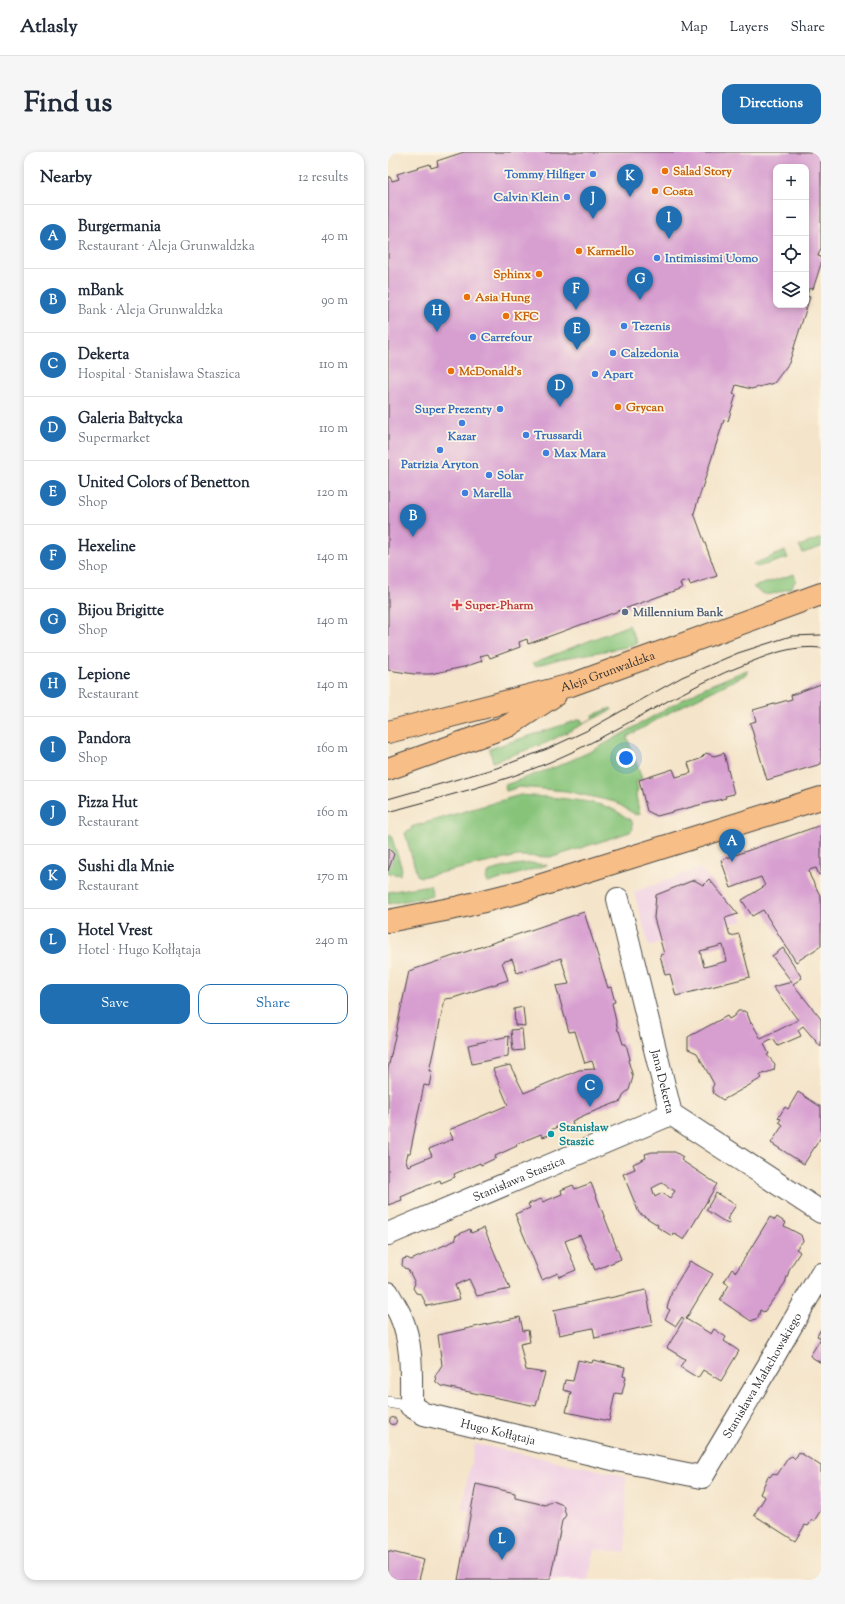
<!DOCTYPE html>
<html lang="en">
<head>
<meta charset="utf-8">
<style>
  body { margin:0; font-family:"Sorts Mill Goudy",serif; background:#f6f6f7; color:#1f2937 }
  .controls { position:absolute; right:12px; top:12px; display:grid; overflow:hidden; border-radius:8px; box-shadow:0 2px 6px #0003 }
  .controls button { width:36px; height:36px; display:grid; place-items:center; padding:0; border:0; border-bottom:1px solid #e0e1e3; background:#fff; color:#1f2937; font:20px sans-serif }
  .you { position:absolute; left:238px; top:606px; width:14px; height:14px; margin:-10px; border:3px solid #fff; border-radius:50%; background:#1a73e8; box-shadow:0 0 0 6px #1a73e833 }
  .badge { display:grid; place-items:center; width:26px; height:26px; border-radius:50%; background:#1f6fb2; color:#fff; font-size:13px; font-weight:700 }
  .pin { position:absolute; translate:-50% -33px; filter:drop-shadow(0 1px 2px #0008) }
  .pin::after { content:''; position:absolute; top:21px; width:14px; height:12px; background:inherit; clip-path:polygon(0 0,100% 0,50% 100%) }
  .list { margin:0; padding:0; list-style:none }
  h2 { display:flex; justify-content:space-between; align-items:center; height:52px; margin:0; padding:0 16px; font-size:17px }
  h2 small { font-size:13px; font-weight:400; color:#747a83 }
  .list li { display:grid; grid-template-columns:26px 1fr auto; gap:12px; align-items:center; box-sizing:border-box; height:64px; padding:0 16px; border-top:1px solid #e0e1e3 }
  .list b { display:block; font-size:15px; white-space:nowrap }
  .list p { margin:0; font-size:13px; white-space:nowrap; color:#747a83 }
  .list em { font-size:13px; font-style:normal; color:#747a83 }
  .actions { display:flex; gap:8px; padding:12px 16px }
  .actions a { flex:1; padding:9px 0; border:1px solid #1f6fb2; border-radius:12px; text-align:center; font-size:14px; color:#1f6fb2 }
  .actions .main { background:#1f6fb2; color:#fff }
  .icon { flex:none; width:22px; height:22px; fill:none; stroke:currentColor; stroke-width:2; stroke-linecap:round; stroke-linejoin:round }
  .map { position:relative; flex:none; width:433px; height:1428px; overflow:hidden; border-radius:12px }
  header { display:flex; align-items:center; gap:24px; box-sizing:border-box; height:56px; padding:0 20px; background:#fff; border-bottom:1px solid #e0e1e3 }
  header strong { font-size:19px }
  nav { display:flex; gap:22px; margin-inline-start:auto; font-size:14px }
  .intro { display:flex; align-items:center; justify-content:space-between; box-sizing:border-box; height:96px; padding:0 24px }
  h1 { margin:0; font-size:28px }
  .button { padding:10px 18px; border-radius:12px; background:#1f6fb2; color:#fff; font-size:14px; font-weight:700 }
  main { display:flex; gap:24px; padding:0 24px }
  aside { flex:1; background:#fff; border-radius:12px; box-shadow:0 2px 6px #0003 }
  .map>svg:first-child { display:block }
</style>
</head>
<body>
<header>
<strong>Atlasly</strong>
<nav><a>Map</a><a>Layers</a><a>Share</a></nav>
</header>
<div class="intro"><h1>Find us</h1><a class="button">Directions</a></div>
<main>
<aside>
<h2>Nearby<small>12 results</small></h2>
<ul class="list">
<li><span class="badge">A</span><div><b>Burgermania</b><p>Restaurant · Aleja Grunwaldzka</p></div><em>40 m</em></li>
<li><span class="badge">B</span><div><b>mBank</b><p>Bank · Aleja Grunwaldzka</p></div><em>90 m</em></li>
<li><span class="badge">C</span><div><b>Dekerta</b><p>Hospital · Stanisława Staszica</p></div><em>110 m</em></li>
<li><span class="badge">D</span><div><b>Galeria Bałtycka</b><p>Supermarket</p></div><em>110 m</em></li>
<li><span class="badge">E</span><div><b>United Colors of Benetton</b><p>Shop</p></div><em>120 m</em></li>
<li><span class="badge">F</span><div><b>Hexeline</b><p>Shop</p></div><em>140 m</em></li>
<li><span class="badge">G</span><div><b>Bijou Brigitte</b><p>Shop</p></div><em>140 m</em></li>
<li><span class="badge">H</span><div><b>Lepione</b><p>Restaurant</p></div><em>140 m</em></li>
<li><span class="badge">I</span><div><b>Pandora</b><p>Shop</p></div><em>160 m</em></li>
<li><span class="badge">J</span><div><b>Pizza Hut</b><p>Restaurant</p></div><em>160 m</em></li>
<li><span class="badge">K</span><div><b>Sushi dla Mnie</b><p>Restaurant</p></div><em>170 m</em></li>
<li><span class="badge">L</span><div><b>Hotel Vrest</b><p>Hotel · Hugo Kołłątaja</p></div><em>240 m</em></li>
</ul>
<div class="actions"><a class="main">Save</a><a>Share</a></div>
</aside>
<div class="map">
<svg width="433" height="1428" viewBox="0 0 433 1428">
  <rect width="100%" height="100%" fill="#fcf5e5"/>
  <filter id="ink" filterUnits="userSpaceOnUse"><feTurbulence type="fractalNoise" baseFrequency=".025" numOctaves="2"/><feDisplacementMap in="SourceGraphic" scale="8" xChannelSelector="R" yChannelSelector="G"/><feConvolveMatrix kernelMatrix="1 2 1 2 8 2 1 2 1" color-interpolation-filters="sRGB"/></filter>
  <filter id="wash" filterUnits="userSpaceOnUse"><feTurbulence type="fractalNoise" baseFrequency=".012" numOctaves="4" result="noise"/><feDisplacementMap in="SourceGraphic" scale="16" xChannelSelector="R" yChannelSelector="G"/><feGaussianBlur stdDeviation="0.9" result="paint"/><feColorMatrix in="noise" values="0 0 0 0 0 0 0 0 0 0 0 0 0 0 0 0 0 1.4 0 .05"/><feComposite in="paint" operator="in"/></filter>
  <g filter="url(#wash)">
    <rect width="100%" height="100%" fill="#f4e4c9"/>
    <g fill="#f0d0e4">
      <path d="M312,716L356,768L261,794L246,740Z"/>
      <path d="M87,1292L238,1324V1401L207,1397L200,1428H70L84,1360L73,1358Z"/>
    </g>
    <g fill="#87c47a" stroke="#597852">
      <path d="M433,386V395L415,401L411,394Z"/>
      <path d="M397,399L400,406L369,415L365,412Z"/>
      <path d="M406,422L408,428L403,436C385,441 380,448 365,435Z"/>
      <path d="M241,473L249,491L239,495L171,507L147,514L145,511Z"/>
      <path d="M359,518V522L284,559L239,585L254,627L248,630L250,636L248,644L252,662L248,663L227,650L178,639L131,635L118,639L117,633L170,614L206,598L315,536Z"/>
      <path d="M223,556L224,558L221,559L158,591L105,610L101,597L193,567L195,571L204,567L205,563Z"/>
      <path d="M132,643C156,645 200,647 222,656C230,659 237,665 244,669L245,677L242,680L165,705L130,704L33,725L29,723L17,681L24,677L23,675Z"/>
      <path d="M3,683L14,717L12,723L0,721V684Z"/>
      <path d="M142,711L159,713L100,731L98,726L102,719L126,713Z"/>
      <path d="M42,733L45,744L0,752V740Z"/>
    </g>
    <g id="blocks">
      <g fill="#d79ed0" fill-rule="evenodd">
        <path d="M76,0H433V96L430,104L433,105V112L425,137L421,136L419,144L422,145L401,211L386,231L363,237L348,233L345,242L348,243L340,269L336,268L306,361L329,424L302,433L301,429L292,431L294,436L140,492L139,487L131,490L132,495L102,506L100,502L92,504L94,509L76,515L42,522H26L0,518V25H2L4,29L11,27L9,22L42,12L43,16L50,14L49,9ZM388,15H418V153H388Z"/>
        <path d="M433,532V612L379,628L362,571L368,569L365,558L404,547L403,543Z"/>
        <path d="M318,601L326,604L336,601L346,642L337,644L338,646L269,664L259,659L251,628L285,617L288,625L303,621L300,611L312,607Z"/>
        <path d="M433,673V722L431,723L428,716L421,718L422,724L433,745V794L408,810L375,758L364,764L354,748L377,734L373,725L343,736L333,708Z"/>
        <path d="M0,696L6,702L0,719Z"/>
        <path d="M321,727L350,762L337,766L342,784L351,782L362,825L288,844L282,822L277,823L272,803L276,802L266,766L268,743L306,728L315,733ZM335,793L339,809L316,815L312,799Z"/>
        <path d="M196,760L220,836L223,835L227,850L224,851L230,879H231L235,892H238L242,907L240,908L245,925L241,938L236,942L233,949L199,962L184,969L185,973L173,978L171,974L163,978V982L155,985L153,982L128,992L129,994L107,1004L108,1006L93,1013L92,1011L78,1017L66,1022L67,1025L53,1031L52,1028L13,1045L14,1048L0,1053V917L21,819ZM173,806L181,832L168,834L181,880L187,879L196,909L197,911L204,909L207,917L191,918L136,941L122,913L105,917L120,953L61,978L65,987L41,997L44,1004L20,1014L18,1009L20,1001H22L36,933L41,934L44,919H41L57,847L65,846L120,828L114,810L124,807L129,821Z"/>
        <path d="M395,796L414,826L405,832L433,867V895L415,874L410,878L413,884L390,894L385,887L376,892L381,902L379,903L387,912L386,918L372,923L374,926L335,948L326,942L324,936L326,932L309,901L300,897V885L339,864L341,867L346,864L350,859H356L359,861L363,872L364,871L373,887L410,868L385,835L404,830L384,804Z"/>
        <path d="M135,855L137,874L127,873L126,857Z"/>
        <path d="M134,877L136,898L125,899L123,878Z"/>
        <path d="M121,884L120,904L84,912L80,893Z"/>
        <path d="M410,940L433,955V985L416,1012L383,991L395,973L391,970L393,967L390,966L397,955L400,957Z"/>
        <path d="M264,1000H287L295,1005L293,1008L329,1032L296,1088L285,1081L284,1084L269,1075L270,1073L251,1061L235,1022L247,1017L245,1012L258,1006L257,1002ZM274,1031L287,1039L282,1046L274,1041L267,1045L264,1036Z"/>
        <path d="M203,1031L233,1107L207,1118L192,1083L177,1089L188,1118L171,1125L170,1121L154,1128L127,1062L142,1056L140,1052L153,1047L155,1050L174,1042L173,1038L185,1033L187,1037Z"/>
        <path d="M328,1041L348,1053L339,1067L342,1069L340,1072L318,1058Z"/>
        <path d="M382,1065L387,1068L389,1065L398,1071L396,1074L413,1083L415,1089L408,1097L412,1100L402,1116L397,1131L376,1160L372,1158L370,1166L363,1169L332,1148L341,1133L336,1130L344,1117L348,1120Z"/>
        <path d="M96,1076L122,1137L89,1144L81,1127L67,1133L72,1147L39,1154L33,1142L28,1141L25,1136L27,1131L20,1117L16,1116L14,1113L15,1107L19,1106L23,1108L68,1088L67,1084L82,1077L83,1081Z"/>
        <path d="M302,1109L325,1122L298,1167L323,1182L326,1177L338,1185L336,1189L351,1199L333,1229L315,1218L310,1226L292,1215L297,1207L279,1196L296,1167L294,1165L288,1174L277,1167L282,1158L279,1156L284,1139Z"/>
        <path d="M258,1138L265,1173L207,1186L205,1176L171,1183L166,1158Z"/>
        <path d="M132,1165L135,1179L140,1178L142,1190L132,1192L138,1218L157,1221L148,1254L53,1234L48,1230L47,1224L54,1213L50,1183Z"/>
        <path d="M433,1177V1211L422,1204L433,1186L429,1184Z"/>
        <path d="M190,1208L204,1211L205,1208L237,1215L235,1224L238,1225L234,1242L227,1241L221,1269L178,1260L183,1240L175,1238L177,1228L185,1229Z"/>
        <circle cx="5" cy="1269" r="3.5"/>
        <path d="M411,1300L433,1314V1358L426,1369L424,1368L420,1374L417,1373L407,1389L366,1363L377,1345L372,1342L380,1324L382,1325L385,1321L389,1323L400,1306L404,1304L407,1307Z"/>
        <path d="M88,1332L127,1341V1346L157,1353L165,1349L175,1353L178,1363L174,1369L162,1428H70Z"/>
        <path d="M0,1399L36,1408L31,1428H0Z"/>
      </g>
    </g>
  </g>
  <g filter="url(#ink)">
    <use href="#blocks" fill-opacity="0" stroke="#494743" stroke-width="1"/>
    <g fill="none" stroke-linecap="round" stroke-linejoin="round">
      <defs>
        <path id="service" d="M0,1250L23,1254"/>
        <g id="minor">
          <path id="s1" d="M230,747L283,962L433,1060"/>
          <path id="s2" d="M0,1082L283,962"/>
          <path id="s3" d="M0,1141C4,1149 10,1157 13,1165C25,1193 23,1224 23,1254L36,1262L229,1308L314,1325L383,1209L433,1122"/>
        </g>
        <g id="primary">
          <path id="s4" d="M0,580L183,533L433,442"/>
          <path d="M0,617L120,574L167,543"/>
          <path d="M0,769L72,755L128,741L433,646"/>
        </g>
      </defs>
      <use href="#service" stroke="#494743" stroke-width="12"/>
      <use href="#minor" stroke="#494743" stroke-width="24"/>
      <use href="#primary" stroke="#494743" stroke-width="24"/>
      <use href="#service" stroke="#fff" stroke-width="11"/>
      <use href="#minor" stroke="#fff" stroke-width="22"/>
      <use href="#primary" stroke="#f7be87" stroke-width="22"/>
      <g stroke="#2b2b2b" stroke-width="1">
        <path d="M0,647L112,615L159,597L198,579L294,525L350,501L403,484L433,483"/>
        <path d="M0,660C54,645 110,632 162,610C231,581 292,536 363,510C385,501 408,493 433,496"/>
      </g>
    </g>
  </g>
  <g fill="#e8710a" stroke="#fcf5e5" stroke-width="1.5">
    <circle cx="277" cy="19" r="4"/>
    <circle cx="267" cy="39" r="4"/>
    <circle cx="191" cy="99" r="4"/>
    <circle cx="151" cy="122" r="4"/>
    <circle cx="79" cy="145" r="4"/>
    <circle cx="118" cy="164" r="4"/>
    <circle cx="63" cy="219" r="4"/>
    <circle cx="230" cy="255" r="4"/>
  </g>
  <g fill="#3f7fe0" stroke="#fcf5e5" stroke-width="1.5">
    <circle cx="205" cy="22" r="4"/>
    <circle cx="179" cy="45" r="4"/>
    <circle cx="269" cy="106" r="4"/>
    <circle cx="236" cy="174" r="4"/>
    <circle cx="85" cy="185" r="4"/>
    <circle cx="225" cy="201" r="4"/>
    <circle cx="207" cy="222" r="4"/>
    <circle cx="112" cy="257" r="4"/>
    <circle cx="74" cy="271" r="4"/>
    <circle cx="138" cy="283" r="4"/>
    <circle cx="52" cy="298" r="4"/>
    <circle cx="158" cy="301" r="4"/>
    <circle cx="101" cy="323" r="4"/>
    <circle cx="77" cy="341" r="4"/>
  </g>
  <path fill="#e0444e" stroke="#fcf5e5" stroke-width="1.5" d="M67 447h4v4h4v4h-4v4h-4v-4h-4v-4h4z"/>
  <circle fill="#5c6f8a" stroke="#fcf5e5" stroke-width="1.5" cx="237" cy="460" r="4"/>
  <circle fill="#0f9aa8" stroke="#fcf5e5" stroke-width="1.5" cx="163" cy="982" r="4"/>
  <g text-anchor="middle" stroke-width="3.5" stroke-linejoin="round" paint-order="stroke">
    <g font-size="12" font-weight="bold" fill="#c56008" stroke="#fcf5e5" text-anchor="start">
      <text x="285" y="23">Salad Story</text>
      <text x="275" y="43">Costa</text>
      <text x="199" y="103">Karmello</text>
      <text x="143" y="126" text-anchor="end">Sphinx</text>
      <text x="87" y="149">Asia Hung</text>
      <text x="126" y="168">KFC</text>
      <text x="71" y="223">McDonald's</text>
      <text x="238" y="259">Grycan</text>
    </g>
    <g font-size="12" font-weight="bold" fill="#366cbe" stroke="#fcf5e5" text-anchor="start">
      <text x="197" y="26" text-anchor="end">Tommy Hilfiger</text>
      <text x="171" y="49" text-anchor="end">Calvin Klein</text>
      <text x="277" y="110">Intimissimi Uomo</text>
      <text x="244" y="178">Tezenis</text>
      <text x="93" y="189">Carrefour</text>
      <text x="233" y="205">Calzedonia</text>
      <text x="215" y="226">Apart</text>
      <text x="104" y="261" text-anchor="end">Super Prezenty</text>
      <text x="146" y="287">Trussardi</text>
      <text x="74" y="288" text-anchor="middle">Kazar</text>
      <text x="166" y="305">Max Mara</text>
      <text x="52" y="316" text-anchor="middle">Patrizia Aryton</text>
      <text x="109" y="327">Solar</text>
      <text x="85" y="345">Marella</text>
    </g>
    <g font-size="12" font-weight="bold" fill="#be3a42" stroke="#fcf5e5" text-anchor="start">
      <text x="77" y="457">Super-Pharm</text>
    </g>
    <g font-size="12" font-weight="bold" fill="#4e5e75" stroke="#fcf5e5" text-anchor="start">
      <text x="245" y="464">Millennium Bank</text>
    </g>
    <g font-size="12" fill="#2b2b2b" stroke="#fcf5e5">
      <text dy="4" stroke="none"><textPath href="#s4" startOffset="228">Aleja Grunwaldzka</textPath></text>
      <text dy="4" stroke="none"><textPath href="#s1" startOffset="188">Jana Dekerta</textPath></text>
      <text dy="4" stroke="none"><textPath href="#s2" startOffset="142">Stanisława Staszica</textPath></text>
      <text dy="4" stroke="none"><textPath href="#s3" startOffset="536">Stanisława Małachowskiego</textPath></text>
      <text dy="4" stroke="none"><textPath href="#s3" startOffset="209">Hugo Kołłątaja</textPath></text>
    </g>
    <g font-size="12" font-weight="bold" fill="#0d838f" stroke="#fcf5e5" text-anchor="start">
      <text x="171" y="979">Stanisław<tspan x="171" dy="14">Staszic</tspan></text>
    </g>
  </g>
</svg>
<div class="controls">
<button>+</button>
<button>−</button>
<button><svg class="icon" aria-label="locate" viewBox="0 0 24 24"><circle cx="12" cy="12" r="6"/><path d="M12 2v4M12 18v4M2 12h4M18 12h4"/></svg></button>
<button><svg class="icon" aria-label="layers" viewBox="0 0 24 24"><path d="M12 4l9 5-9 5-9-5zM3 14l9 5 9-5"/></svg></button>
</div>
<div class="you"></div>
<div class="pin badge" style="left:344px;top:710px">A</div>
<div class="pin badge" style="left:25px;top:385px">B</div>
<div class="pin badge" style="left:202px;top:955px">C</div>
<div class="pin badge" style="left:172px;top:255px">D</div>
<div class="pin badge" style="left:189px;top:198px">E</div>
<div class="pin badge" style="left:188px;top:158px">F</div>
<div class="pin badge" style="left:252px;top:148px">G</div>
<div class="pin badge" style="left:49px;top:180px">H</div>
<div class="pin badge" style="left:281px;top:87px">I</div>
<div class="pin badge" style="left:205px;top:67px">J</div>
<div class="pin badge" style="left:242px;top:45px">K</div>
<div class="pin badge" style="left:114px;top:1408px">L</div>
</div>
</main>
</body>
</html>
